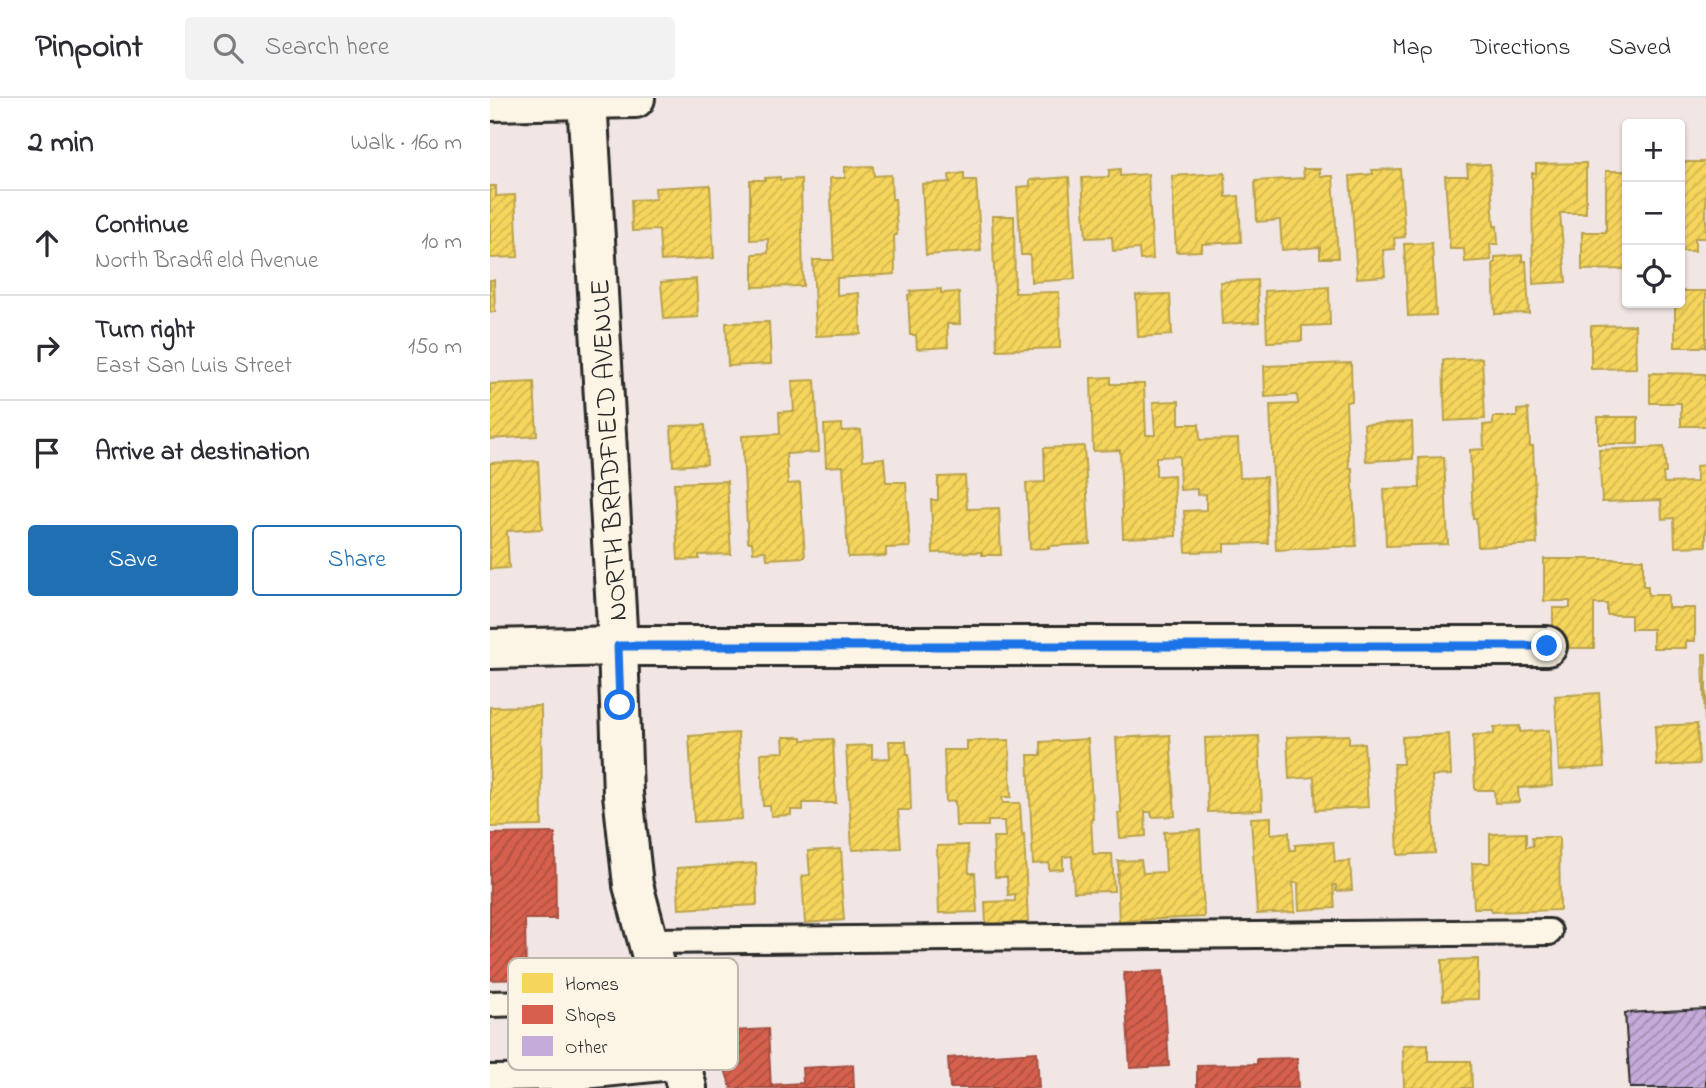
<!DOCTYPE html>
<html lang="en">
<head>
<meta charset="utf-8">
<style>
  body { margin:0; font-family:"Indie Flower",sans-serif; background:#f2f2f3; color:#2b2b33 }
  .controls { position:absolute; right:21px; top:21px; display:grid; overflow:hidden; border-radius:7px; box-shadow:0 2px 5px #0004 }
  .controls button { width:63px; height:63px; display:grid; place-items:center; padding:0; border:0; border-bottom:2px solid #e1e1e2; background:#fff; color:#2b2b33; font:35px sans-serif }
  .stop { position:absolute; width:21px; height:21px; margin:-16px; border:5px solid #1a73e8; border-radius:50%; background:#fff }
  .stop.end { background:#1a73e8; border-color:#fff; box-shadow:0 2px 7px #0008 }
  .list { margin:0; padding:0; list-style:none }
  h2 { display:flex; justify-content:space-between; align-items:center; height:91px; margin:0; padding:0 28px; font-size:30px }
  h2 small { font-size:23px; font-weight:400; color:#7c7c81 }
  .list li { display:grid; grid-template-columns:46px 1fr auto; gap:21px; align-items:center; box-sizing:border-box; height:105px; padding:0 28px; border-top:2px solid #e1e1e2 }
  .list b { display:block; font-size:26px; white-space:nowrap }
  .list p { margin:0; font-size:23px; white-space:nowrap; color:#7c7c81 }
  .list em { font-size:23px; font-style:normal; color:#7c7c81 }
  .actions { display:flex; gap:14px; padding:21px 28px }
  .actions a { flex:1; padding:16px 0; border:2px solid #1f6fb2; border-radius:7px; text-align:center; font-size:24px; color:#1f6fb2 }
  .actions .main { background:#1f6fb2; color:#fff }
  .icon { flex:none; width:38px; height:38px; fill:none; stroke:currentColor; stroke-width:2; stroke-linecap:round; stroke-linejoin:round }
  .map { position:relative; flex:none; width:1216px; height:990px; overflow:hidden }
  header { display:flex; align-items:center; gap:42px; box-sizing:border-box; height:98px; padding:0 35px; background:#fff; border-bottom:2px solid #e1e1e2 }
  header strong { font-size:33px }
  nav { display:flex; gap:38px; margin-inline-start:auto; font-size:24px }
  .search { width:490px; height:63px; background:#f2f2f3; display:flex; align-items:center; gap:18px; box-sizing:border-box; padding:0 24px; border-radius:7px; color:#7c7c81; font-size:26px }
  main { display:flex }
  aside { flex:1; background:#fff }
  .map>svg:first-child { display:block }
</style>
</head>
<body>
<header>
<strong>Pinpoint</strong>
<div class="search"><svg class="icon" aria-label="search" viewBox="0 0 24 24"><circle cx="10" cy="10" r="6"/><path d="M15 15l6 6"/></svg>Search here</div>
<nav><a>Map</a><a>Directions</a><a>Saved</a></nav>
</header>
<main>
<aside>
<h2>2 min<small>Walk · 160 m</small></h2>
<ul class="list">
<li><svg class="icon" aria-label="ahead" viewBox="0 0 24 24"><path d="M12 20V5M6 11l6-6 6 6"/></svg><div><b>Continue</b><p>North Bradfield Avenue</p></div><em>10 m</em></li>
<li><svg class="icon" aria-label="right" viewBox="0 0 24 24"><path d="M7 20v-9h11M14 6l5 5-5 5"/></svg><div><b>Turn right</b><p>East San Luis Street</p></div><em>150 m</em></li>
<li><svg class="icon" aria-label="arrive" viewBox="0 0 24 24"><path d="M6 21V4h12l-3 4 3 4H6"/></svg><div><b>Arrive at destination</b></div></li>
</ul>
<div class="actions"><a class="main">Save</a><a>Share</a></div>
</aside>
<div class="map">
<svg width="1216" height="990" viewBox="0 0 1216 990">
  <defs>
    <pattern id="homes-hatch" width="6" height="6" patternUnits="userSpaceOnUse" patternTransform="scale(1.75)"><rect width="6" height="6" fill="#f6d55c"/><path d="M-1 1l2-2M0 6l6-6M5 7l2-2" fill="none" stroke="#d3b750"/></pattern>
    <pattern id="shops-hatch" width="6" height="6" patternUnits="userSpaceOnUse" patternTransform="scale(1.75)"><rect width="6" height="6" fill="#d6604d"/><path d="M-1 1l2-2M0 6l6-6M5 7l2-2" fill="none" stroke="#ae4f40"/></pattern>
    <pattern id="building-hatch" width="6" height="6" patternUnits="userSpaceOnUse" patternTransform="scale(1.75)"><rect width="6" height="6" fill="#c5abd9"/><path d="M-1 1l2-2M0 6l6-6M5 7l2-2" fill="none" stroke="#a08bb0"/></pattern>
  </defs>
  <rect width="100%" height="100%" fill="#f1e6e3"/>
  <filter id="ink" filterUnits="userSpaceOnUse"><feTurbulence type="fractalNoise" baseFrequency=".0143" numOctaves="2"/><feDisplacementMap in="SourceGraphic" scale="14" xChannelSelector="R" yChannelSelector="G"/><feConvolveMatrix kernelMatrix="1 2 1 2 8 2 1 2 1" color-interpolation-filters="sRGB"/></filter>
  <g filter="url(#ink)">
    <g fill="url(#homes-hatch)" stroke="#b9a24d" stroke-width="2">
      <path d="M1190,64H1216V140H1205V153H1190Z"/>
      <path d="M1096,65V115H1070L1076,184L1043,186L1042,75H1046V66Z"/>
      <path d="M1000,66L1004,128H1007L1008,146H1000L1001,162L975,164L974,151H960L955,78H978L977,67Z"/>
      <path d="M383,68L384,78L401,77L402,101H405L407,137H404L405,176L347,180V197L369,195L371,236L326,238L323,162H344L340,80H355V69Z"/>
      <path d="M630,71V78L658,76L663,161L650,162L649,151L623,153L622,139L596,140L592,80L619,79V72Z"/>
      <path d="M813,71H830V78H843L848,160H830V149L792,152L790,122L767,124L765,83L814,80Z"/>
      <path d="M910,71L915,139L904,140L905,151L893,152L895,178L867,180L860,78L883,76L882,72Z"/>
      <path d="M1116,73H1137V171L1092,172V134H1116Z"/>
      <path d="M474,75V82H486L491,153L436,157L432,86L460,84L459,77Z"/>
      <path d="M735,75L736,99L749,98L751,144L712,146V153L686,154L682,78Z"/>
      <path d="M290,79V82L311,81L313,188L263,189V156L278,155V141L260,142V82H275V80Z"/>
      <path d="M579,79L585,181L541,184L540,157H531L527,89L540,88V82Z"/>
      <path d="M220,87L224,160L171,163L169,132L142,133L141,102L166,101L165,90Z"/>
      <path d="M0,88H6V98L25,97L28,159L0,160Z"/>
      <path d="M502,118H524L525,195L569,194L570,250L507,252Z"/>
      <path d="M942,145L946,217L918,218L914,146Z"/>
      <path d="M1032,157V163H1036L1039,215L1005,216L1003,165H1005V159Z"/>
      <path d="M206,181L208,219L174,221L171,184Z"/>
      <path d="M0,182H4L5,214H0Z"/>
      <path d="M767,182L769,224L732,226L730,184Z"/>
      <path d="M839,189L840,227L812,228V243L777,244L775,193Z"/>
      <path d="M451,191V195L469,194L470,226H457L458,249L427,251L426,237H420L418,197L421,196L420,193Z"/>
      <path d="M1190,193H1216V249H1185V205H1190Z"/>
      <path d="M680,196L682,237L648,239L646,197Z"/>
      <path d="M279,224L281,266L238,268L236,225Z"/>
      <path d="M1145,227L1146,270L1101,271V228Z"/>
      <path d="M992,260L995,321L955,323L953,262Z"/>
      <path d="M861,265L862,303L856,304L859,370H862L866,448L786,452L780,307L808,306L807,297L775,299L774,268Z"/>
      <path d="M1160,275L1216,276V328H1191V305H1160Z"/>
      <path d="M621,279V286H654L656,337H665L663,304L689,303V326H709L710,342L748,341L750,380L776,379L778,445L734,446V453L696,454L694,413L716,412V396L707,397V391L690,392L689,358L666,359V378L684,377L686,438L633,440L630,352L603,353L601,280Z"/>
      <path d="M325,282L329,354L296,356L298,386L310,385L315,459L277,461L276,453L263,454L262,444H258L252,338L290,336L289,314L304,313L302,283Z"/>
      <path d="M44,284L47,338L0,341V286Z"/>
      <path d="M1038,311L1040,348H1043L1047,446L988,449L986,420H983L980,352L994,351L993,327L1003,326V319H1027V312Z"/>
      <rect x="1108" y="319" width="40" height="27"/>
      <path d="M922,324L923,361L876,363L874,326Z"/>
      <path d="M352,326V333L371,332L373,362L394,360L396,384H416L420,449L396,450V458L358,459L353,368L336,369L334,327Z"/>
      <path d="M215,327L217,366L183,368L181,328Z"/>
      <path d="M594,348L600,446L558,448L559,450L540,451L536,385L555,384L554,350Z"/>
      <path d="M1174,349L1176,375H1173L1174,385L1207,384L1206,368L1216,367V448L1185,449L1184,420L1172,421L1171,402L1112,404L1109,352Z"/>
      <path d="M954,359L958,446L896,448L894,391L930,390L929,360Z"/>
      <path d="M48,363L52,431L17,433L19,470L0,471V365Z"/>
      <path d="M475,378L477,411L509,410L511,457H492V454L443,455L441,402H448V379Z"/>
      <path d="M237,383L241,456L209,457V461L188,462L184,385Z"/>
      <path d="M1054,461H1153V488H1158V497H1178V510H1205V543H1196V550H1163V531H1141V517H1117V506H1104V550H1063V510H1080V503H1054Z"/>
      <path d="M1213,556H1216V626H1215Z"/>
      <path d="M1109,595L1114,669L1069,672L1065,598Z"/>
      <path d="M51,608L52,728L0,729V609Z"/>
      <path d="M1207,626L1209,666L1167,668L1165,628Z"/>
      <path d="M1030,628V634L1059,632L1062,688L1028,690L1029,704L1005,705L1004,692H985L983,637L1004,636V629Z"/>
      <path d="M248,635L252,721L204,724L199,638Z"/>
      <path d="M959,636L961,677L942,678L945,755L908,757L904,666H913L912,639Z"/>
      <path d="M680,637L685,718L662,719L661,714H655L656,738L630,740L628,715H631L626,640Z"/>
      <path d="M859,637V646L874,645L878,709L826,712L824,679L799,681L797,639Z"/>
      <path d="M769,638L772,712L718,714L715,640Z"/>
      <path d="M293,639H312V642L343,641L346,705H313V712H301V717L281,718L280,708H273L271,655L294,654Z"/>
      <path d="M598,641L603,721H601L603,756H622L624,793L584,794L582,758L573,759V771L559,772V765L543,766L538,657H551V644Z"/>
      <path d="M519,642L521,699H512L513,705H530L532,737L534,736L538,825L496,827L495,804L525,803V796L518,797L517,779H505L503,739H515L514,723H498V728H466L465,703L456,704L454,652H477V643Z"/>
      <path d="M399,643H416L417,656H419L421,712H408L411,750L362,752L356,648L382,647V661L400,660Z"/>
      <path d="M781,719V736L799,734L800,752H805V747L843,744L845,764L860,763L862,792L846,793V787H843L845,810L809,812L808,785H803L805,814L767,816L761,720Z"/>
      <path d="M710,732L714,819L629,823L627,776H629L628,763L651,762L653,775L676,774L674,734Z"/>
      <path d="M1036,735V749L1043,748L1042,739H1069L1070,812L1001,814V810H984L982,765H1000V736Z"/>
      <path d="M478,747L479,775H485L487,814L449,815L447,748Z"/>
      <path d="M351,751L353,783H351L354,822L315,825L312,778L320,777L318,753Z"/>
      <path d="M266,765L267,807L189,811L187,770Z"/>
      <path d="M988,861V901L953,902L952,862Z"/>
      <path d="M938,946V963H981L982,990H914L913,947Z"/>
    </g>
    <g fill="url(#shops-hatch)" stroke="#a35043" stroke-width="2">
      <path d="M65,735L66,821H35L36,881L0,882V736Z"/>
      <path d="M673,873L679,968L640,970L634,875Z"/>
      <path d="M278,931L281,990H241L223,934Z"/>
      <path d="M547,954L549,990H460L458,960Z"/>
      <path d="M807,960L808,990H707V967L767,966V961Z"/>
      <path d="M363,967L364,990H281V987L313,985L312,970Z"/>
    </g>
    <path fill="url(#building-hatch)" stroke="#2b2b2b" stroke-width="2" d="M1216,911V990H1140L1135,915Z"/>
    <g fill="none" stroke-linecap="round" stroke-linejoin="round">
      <defs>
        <g id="service">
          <path d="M158,843L1059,834"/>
          <path d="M0,906L174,902"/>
          <path d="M0,980L85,979L191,968"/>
        </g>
        <g id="minor">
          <path d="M97,0L128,548L133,696L143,787L197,990"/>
          <path d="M0,3L145,0"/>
          <path d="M0,551L128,548H1057"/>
        </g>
      </defs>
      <use href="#service" stroke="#2b2b2b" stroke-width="30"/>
      <use href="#minor" stroke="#2b2b2b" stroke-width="44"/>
      <use href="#service" stroke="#fcf5e5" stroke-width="24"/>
      <use href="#minor" stroke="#fcf5e5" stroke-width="38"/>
    </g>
  </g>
  <g fill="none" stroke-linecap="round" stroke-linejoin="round" filter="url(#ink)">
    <path stroke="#1a73e8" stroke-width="9" d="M130,607L128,548H1057"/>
  </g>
  <g text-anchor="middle" stroke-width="7" stroke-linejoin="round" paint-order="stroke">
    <g font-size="28" fill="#2b2b2b" stroke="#fcf5e5">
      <text transform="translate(117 352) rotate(-93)" y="10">NORTH BRADFIELD AVENUE</text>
    </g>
  </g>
  <rect x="18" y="860" width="230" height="112" rx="10" fill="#fcf5e5" stroke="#bdb8ad" stroke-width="2"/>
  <rect x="32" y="875" width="31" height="20" fill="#f6d55c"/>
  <rect x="32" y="907" width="31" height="19" fill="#d6604d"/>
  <rect x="32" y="938" width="31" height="20" fill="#c5abd9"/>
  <g font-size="19" fill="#2b2b2b">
    <text x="75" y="892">Homes</text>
    <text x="75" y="923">Shops</text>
    <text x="75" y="955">Other</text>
  </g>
</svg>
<div class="controls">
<button>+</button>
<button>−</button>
<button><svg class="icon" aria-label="locate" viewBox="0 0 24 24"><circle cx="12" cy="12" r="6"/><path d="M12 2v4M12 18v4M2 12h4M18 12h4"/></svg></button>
</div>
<div class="stop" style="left:130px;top:607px"></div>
<div class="stop end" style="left:1057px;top:548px"></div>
</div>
</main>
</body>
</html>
